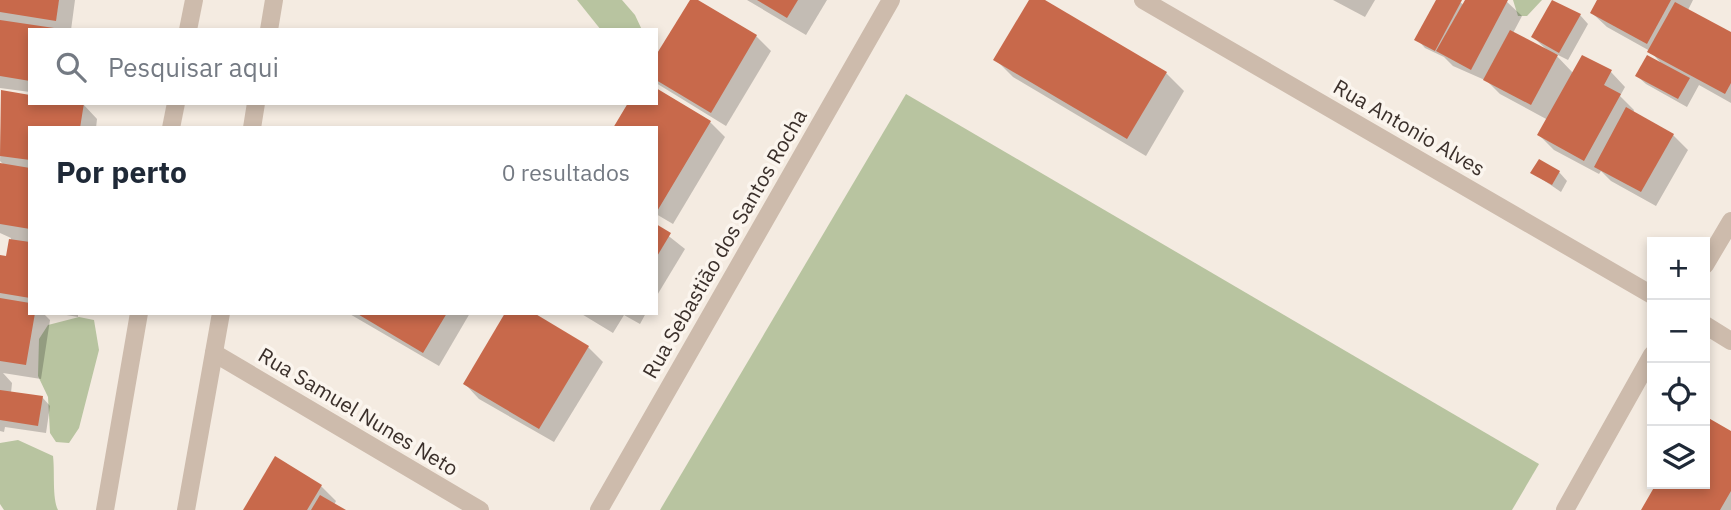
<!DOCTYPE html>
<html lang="pt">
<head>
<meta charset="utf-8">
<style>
  body { margin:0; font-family:"IBM Plex Sans",sans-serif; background:#f6f6f7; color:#1f2937 }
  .controls { position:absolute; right:21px; bottom:21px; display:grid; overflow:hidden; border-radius:0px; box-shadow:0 4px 10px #0003 }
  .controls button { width:63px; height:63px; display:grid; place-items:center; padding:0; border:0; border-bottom:2px solid #e0e1e3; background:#fff; color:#1f2937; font:35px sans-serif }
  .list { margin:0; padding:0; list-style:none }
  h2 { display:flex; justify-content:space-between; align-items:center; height:91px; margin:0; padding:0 28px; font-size:30px }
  h2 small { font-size:23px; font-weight:400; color:#747a83 }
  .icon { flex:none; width:38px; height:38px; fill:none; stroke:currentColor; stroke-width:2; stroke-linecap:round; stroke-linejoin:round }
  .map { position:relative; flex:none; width:1731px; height:510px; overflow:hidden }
  .search { position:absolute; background:#fff; box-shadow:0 4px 10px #0003; left:28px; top:28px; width:630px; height:77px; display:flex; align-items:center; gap:18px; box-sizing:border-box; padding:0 24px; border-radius:0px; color:#747a83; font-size:26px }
  .panel { position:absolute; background:#fff; box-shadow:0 4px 10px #0003; left:28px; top:126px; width:630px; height:189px; border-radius:0px }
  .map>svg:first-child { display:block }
</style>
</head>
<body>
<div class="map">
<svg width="1731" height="510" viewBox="0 0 1731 510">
  <rect width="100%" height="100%" fill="#f4ebe1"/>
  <g fill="#b8c4a0">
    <path d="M577,0H622L635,15L642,30H601Z"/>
    <path d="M1513,0H1542L1527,16H1518Z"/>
    <path d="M906,94L1539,464L1512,510H660Z"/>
    <path d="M79,317L94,320L99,350L79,428L69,443L56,442L50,433L48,397L38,376L39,339L48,325Z"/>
    <path d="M18,440L53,456C55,473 52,497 58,510H4L0,504V443Z"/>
  </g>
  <g fill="#0003">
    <path d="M0,0H75L71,30H30V92L0,88Z"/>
    <path d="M692,0L756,36L771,51L726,126L656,83V59Z"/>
    <path d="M747,0H827L806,35Z"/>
    <path d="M1031,0H1041L1166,73L1184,91L1146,156L1013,77L995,59Z"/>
    <path d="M1333,0H1375L1365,17Z"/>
    <path d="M1438,0H1457L1464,5L1467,0H1505L1522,16L1513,33L1547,50L1533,37L1580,15L1588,24L1568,60L1554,53L1573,73L1611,72L1625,87L1620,96L1634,110L1633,113L1673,135L1688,150L1656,206L1611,181L1601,171L1599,174L1554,150L1539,135L1548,120L1500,94L1487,81L1453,66L1444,57L1425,48L1417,39Z"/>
    <path d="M1599,0H1693L1688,10L1731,34V103L1699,85L1687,107L1646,84L1637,76L1660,62L1650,51L1607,27L1592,13Z"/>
    <path d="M656,90L710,122L725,137L673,224L656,214Z"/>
    <path d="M2,92L30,103L83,104L97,119L96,128H30V313H43L50,320L41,379L3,373L12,383L11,393L42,397L50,406L46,433L5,427L4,432L0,431V257H7L11,238L0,233V165L5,166L0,161Z"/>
    <path d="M1559,172L1567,181L1561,192L1533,173Z"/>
    <path d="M656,226L685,249L656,297Z"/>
    <path d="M55,313H78V317Z"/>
    <path d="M348,313H470L439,366Z"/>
    <path d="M580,313H646L640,324L624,315L613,333Z"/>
    <path d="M588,347L603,362L554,442L479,399L465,384Z"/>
    <path d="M1705,418L1731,433V510H1643L1658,484H1705Z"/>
    <path d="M276,459L321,486L336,501L334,505L342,510H245Z"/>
  </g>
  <g fill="#c8694b">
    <path d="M0,0H59L56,21L0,12Z"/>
    <path d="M690,0H698L757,35L711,113L656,80V55Z"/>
    <path d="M757,0H798L787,18Z"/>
    <path d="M1029,0H1045L1167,72L1127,139L993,60Z"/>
    <path d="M1436,0H1462L1435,51L1414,40Z"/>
    <path d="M1465,0H1508L1471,70L1436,51Z"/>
    <path d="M1552,0L1581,14L1559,53L1531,37Z"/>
    <path d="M1597,0H1671L1647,44L1590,13Z"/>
    <path d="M1675,2L1731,32V83L1725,94L1647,52Z"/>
    <path d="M0,20L54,28L30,30V81L0,76Z"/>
    <path d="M1510,30L1558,55L1531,105L1483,80Z"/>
    <path d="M1582,55L1612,70L1604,85L1621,94L1584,161L1537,135Z"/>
    <path d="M1647,55L1690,78L1678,99L1635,76Z"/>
    <path d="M656,88L711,121L656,213V128H613L628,103H656Z"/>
    <path d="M1,90L30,95V103H84L80,128H30V160L0,156Z"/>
    <path d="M1626,107L1674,134L1641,192L1594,167Z"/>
    <path d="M1539,159L1560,171L1552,185L1530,173Z"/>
    <path d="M0,163L30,168V229L0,224Z"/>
    <path d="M656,224L671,233L656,258Z"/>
    <path d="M9,239L30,242V298L0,293V255L6,256Z"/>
    <path d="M0,298L30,303V313H35L26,365L0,361Z"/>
    <path d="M356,313H447L423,353Z"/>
    <path d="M505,313H534L589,346L539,429L463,384Z"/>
    <path d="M0,390L43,396L38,426L0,420Z"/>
    <path d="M1705,416L1731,431V491L1720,510H1641L1656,484H1705Z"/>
    <path d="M275,456L322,485L307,510H243Z"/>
    <path d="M320,495L346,510H311Z"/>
  </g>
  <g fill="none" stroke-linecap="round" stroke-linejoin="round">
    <g stroke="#cdbbac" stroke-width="18">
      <path d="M1143,0L1652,295"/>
      <path d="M188,30L194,0"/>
      <path d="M269,30L274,0"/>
      <path d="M171,128L176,103"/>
      <path d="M252,128L256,103"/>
      <path d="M1705,265L1731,221"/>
      <path d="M1705,325L1731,341"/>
      <path d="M214,353L480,510"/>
      <path d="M105,510L139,313"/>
      <path d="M186,510L221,313"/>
      <path d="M599,510L891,0"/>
      <path d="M1565,510L1652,355"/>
    </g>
  </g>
  <g text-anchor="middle" stroke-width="7" stroke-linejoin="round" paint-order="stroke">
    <g font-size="21" fill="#3b302b" stroke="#fbf5ee">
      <text transform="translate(1409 128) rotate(30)" y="7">Rua Antonio Alves</text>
      <text transform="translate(725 244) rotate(-60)" y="7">Rua Sebastião dos Santos Rocha</text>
      <text transform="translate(358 412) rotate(31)" y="7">Rua Samuel Nunes Neto</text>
    </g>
  </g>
</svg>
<div class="controls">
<button>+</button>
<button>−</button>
<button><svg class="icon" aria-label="locate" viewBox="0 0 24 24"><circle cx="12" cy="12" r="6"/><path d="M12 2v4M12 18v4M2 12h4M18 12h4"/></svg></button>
<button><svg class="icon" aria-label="layers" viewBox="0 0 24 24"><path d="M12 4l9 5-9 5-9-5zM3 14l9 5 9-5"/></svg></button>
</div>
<div class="search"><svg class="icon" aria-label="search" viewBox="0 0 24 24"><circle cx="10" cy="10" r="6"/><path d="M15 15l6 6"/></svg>Pesquisar aqui</div>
<section class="panel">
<h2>Por perto<small>0 resultados</small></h2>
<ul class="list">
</ul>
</section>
</div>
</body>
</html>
